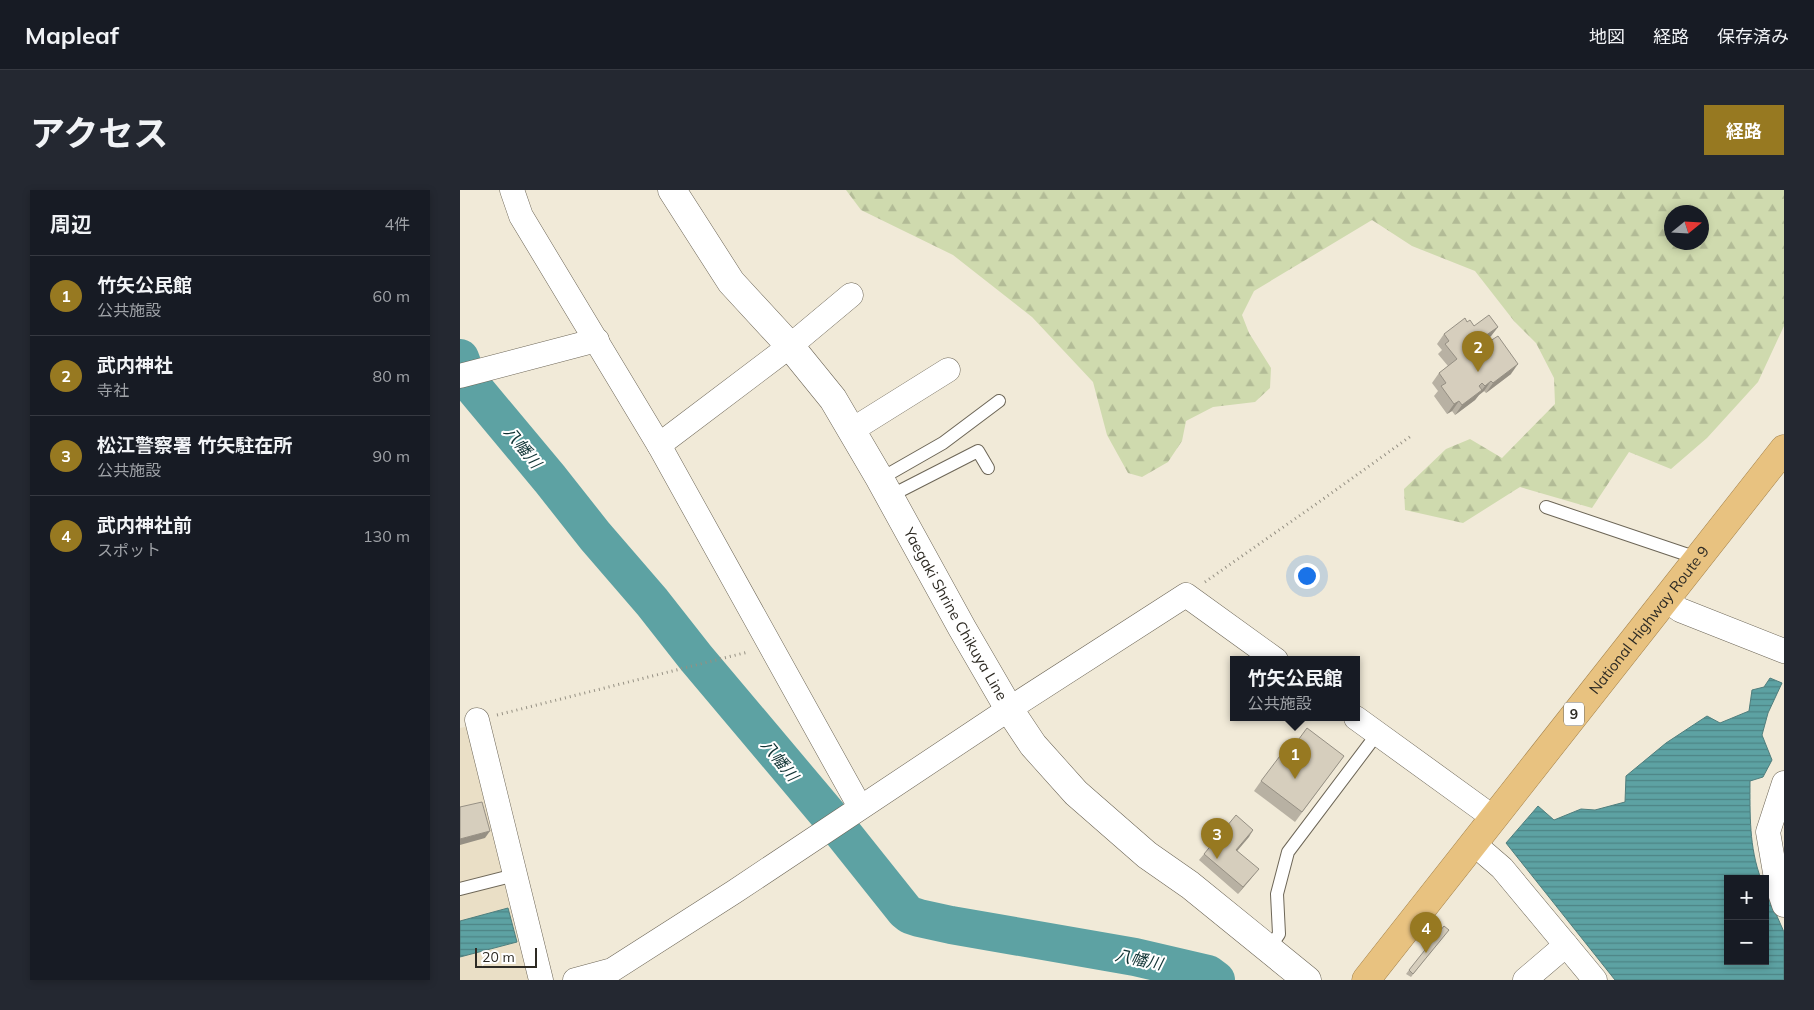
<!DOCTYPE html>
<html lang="ja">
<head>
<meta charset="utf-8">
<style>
  body { margin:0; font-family:Mulish,"Noto Sans JP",sans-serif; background:#242831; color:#f1f3f6 }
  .controls { position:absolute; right:15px; bottom:15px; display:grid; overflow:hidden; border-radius:0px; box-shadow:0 2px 8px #0003 }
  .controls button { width:45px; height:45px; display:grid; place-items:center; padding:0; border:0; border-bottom:1px solid #363941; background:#171b24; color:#f1f3f6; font:25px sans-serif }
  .compass { position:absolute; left:1204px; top:15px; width:45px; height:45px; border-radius:50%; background:#171b24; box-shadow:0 2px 8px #0003; rotate:72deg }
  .scale { position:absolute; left:15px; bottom:12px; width:62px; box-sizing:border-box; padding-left:5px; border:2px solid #2e2b24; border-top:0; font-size:14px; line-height:18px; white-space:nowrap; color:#2e2b24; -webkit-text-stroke:4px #fff; paint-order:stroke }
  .you { position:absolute; left:846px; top:385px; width:18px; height:18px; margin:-12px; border:4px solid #fff; border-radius:50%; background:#1a73e8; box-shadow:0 0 0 8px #1a73e833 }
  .badge { display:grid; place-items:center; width:32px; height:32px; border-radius:50%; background:#977921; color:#fff; font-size:16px; font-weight:700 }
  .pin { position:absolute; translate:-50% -41px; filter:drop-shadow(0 1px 2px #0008) }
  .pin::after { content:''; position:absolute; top:26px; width:18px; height:15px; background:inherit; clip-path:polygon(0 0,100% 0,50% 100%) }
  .popup { position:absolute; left:770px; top:466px; width:130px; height:65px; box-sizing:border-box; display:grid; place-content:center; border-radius:0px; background:#171b24; filter:drop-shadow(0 1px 4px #0005); font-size:16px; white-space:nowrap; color:#9ea1a6 }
  .popup b { font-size:19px; color:#f1f3f6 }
  .popup::after { content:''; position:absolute; left:50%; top:100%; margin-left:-10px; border:10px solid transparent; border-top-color:#171b24 }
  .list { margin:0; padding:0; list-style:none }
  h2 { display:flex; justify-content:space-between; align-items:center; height:65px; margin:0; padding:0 20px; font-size:21px }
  h2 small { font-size:16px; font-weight:400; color:#9ea1a6 }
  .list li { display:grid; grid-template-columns:32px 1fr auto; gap:15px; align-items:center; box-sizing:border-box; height:80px; padding:0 20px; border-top:1px solid #363941 }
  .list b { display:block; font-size:19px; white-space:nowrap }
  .list p { margin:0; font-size:16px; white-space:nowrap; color:#9ea1a6 }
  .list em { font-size:16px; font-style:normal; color:#9ea1a6 }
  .map { position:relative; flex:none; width:1324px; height:790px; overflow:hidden; border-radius:0px }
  header { display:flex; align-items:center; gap:30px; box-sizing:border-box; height:70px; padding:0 25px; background:#171b24; border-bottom:1px solid #363941 }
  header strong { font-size:24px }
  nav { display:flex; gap:28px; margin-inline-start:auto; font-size:18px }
  .intro { display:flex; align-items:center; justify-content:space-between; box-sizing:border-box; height:120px; padding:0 30px }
  h1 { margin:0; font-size:35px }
  .button { padding:12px 22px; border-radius:0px; background:#977921; color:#fff; font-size:18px; font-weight:700 }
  main { display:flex; gap:30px; padding:0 30px }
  aside { flex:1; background:#171b24; border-radius:0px; box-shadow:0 2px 8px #0003 }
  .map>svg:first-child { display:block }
</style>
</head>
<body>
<header>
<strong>Mapleaf</strong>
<nav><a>地図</a><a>経路</a><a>保存済み</a></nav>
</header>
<div class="intro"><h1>アクセス</h1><a class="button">経路</a></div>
<main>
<aside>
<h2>周辺<small>4件</small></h2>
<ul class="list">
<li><span class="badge">1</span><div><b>竹矢公民館</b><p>公共施設</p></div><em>60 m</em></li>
<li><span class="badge">2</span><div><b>武内神社</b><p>寺社</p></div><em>80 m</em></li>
<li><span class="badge">3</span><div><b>松江警察署 竹矢駐在所</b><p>公共施設</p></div><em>90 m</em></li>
<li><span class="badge">4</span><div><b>武内神社前</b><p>スポット</p></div><em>130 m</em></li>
</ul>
</aside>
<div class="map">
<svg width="1324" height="790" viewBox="0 0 1324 790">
  <defs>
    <pattern id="forest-firs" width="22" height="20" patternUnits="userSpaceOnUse" patternTransform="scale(1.25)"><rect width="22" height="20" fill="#cfdaae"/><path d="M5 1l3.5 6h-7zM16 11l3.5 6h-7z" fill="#b2bb96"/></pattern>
    <pattern id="water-rules" width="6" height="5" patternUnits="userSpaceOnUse" patternTransform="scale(1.25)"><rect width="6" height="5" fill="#5da2a3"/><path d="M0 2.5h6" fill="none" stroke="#4d8485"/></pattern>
  </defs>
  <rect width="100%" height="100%" fill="#f1ead8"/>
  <path fill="#eadfc6" d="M9,536L71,790H0V538Z"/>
  <path fill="url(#forest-firs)" fill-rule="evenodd" d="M386,0H1324V136L1298,192L1247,248L1211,279L1169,262L1132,318L1060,297L1003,333L945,320L944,299L986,259L1010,249L1042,268L1095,214L1094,188L1076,153L1054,131L1015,81L952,56L912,30L794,101L782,125L789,143L811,178L810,198L795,212L753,217L726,231L722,251L708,272L682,287L668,283L647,245L633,192L572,127L493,65L401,20ZM1212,22H1242V52H1212Z"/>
  <g fill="url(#water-rules)" stroke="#4f7e7d">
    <path d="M1310,488L1322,493L1308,523L1302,545L1312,570L1303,587L1290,591C1290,624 1289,657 1301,689H1268V771H1305V699L1324,742V790H1155L1046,653L1078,616L1094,630L1121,619L1135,620L1165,612L1166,586L1206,553L1247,526L1260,533L1289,521L1292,500L1304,497Z"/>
    <path d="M48,718L57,752L0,767V731Z"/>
  </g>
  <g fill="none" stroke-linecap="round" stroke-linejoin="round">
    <path stroke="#4f7e7d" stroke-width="6" d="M740,790L748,784"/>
    <path stroke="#5da2a3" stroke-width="38" d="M0,168L9,192L90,289L135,346L192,412L236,468L370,627L445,721L450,725L459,728L491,735L675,767L748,784L756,790"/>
    <defs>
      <g id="service">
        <path d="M420,289L483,253L539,211"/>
        <path d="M430,306L518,261L528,278"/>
        <path d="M1086,317L1237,368"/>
        <path d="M0,699L55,685"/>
        <path d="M809,759L819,744L817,704L828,662L917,544"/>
      </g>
      <g id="minor">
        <path d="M52,0L61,26L199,255L400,617"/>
        <path d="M0,186L137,150"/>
        <path d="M392,240L488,180"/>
        <path d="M199,255L330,156L391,105"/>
        <path d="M1205,409L1220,420L1324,461"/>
        <path d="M896,528L1034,628"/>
        <path d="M17,530L81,790"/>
        <path d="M1324,593L1308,642L1317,694L1324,715"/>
        <path d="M1013,653L1042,678L1106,755"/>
        <path d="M115,790L152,780L274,702L549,519L726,405L816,470"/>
        <path d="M1065,790L1106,755L1135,790"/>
      </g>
      <g id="secondary">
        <path id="s1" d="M212,0L271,92L330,156L373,209L420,289L502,438L549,519L573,555L616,603L687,665L730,695L847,790"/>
      </g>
      <g id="trunk">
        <path id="s2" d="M906,790L1324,259"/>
      </g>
    </defs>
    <use href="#service" stroke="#6d6657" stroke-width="14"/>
    <use href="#minor" stroke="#6d6657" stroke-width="25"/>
    <use href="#secondary" stroke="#6d6657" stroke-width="29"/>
    <use href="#trunk" stroke="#a4834c" stroke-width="29"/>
    <g stroke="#959083" stroke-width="3" stroke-dasharray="1 4" stroke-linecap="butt">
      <path d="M745,392L859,312L951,246"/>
      <path d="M37,525L288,462"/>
    </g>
    <use href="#service" stroke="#fff" stroke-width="12"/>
    <use href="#minor" stroke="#fff" stroke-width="24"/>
    <use href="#secondary" stroke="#fff" stroke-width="28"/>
    <use href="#trunk" stroke="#e8c280" stroke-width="28"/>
  </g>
  <g fill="#b8b1a3">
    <path d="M1007,132L1014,136L1038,137L1031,146L1025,151L1051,184L1026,203L1024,201L1019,205L1015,210L995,225L992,221L987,224L974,206L978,201L972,193L979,183L988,176L978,164L982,160L977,154L984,144Z"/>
    <path d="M836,553L884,566L835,632L794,601L801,591Z"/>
    <path d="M793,640L777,660L794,685L778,704L739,670L744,664Z"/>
    <path d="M986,743L951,787L946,784L949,780Z"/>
  </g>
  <g fill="#969084">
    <path d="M1038,137L1031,146L1016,158L1022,148Z"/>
    <path d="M1058,174L1051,184L1026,203L1033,193Z"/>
    <path d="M1031,191L1024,201L1019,205L1015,210L995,225L1002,215L1021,201L1025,196Z"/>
    <path d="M999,211L992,221L987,224L994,214Z"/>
    <path d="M793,640L789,647L772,667L776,660Z"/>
    <path d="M30,641L25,648L0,655V649Z"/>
    <path d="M799,679L794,685L778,704L783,697Z"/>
  </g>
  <g fill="#d6cebd" stroke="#969084">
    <path d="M1029,125L1038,137L1022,148L1027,153L1038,146L1058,174L1033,193L1031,191L1025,196L1022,193L1019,196L1022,200L1002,215L999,211L994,214L981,196L986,193L979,183L997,169L985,154L989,151L984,144L1005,128L1007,132L1010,130L1014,136Z"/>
    <path d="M847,538L884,566L842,622L801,591L832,550L836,553Z"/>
    <path d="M22,612L30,641L0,649V617Z"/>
    <path d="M776,625L793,640L776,660L799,679L783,697L744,664Z"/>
    <path d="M984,736L989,740L953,784L949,780Z"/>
  </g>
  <g text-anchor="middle" stroke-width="4" stroke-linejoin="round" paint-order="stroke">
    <rect fill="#fff" stroke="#6d6b66" stroke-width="1" x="1104" y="512.5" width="20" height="23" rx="4"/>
    <g font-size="14" font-weight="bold" fill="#2e2b24">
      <text x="1114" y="529">9</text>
    </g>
    <g font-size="15" fill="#2e2b24" stroke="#fff">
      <text dy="5" stroke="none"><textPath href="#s1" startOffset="512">Yaegaki Shrine Chikuya Line</textPath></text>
      <text dy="5" stroke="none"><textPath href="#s2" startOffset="458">National Highway Route 9</textPath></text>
    </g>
    <g font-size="16" font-style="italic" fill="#103334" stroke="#fff">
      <text transform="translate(63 257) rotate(51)" y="6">八幡川</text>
      <text transform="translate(320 570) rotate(51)" y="6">八幡川</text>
      <text transform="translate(679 769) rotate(12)" y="6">八幡川</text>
    </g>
  </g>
</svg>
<div class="controls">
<button>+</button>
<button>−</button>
</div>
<svg class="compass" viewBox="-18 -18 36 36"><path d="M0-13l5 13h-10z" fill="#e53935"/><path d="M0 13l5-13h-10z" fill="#9ea1a6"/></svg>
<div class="scale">20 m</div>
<div class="you"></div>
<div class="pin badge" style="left:835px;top:589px">1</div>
<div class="popup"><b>竹矢公民館</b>公共施設</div>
<div class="pin badge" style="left:1018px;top:182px">2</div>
<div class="pin badge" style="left:757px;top:669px">3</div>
<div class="pin badge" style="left:966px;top:763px">4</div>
</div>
</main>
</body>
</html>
